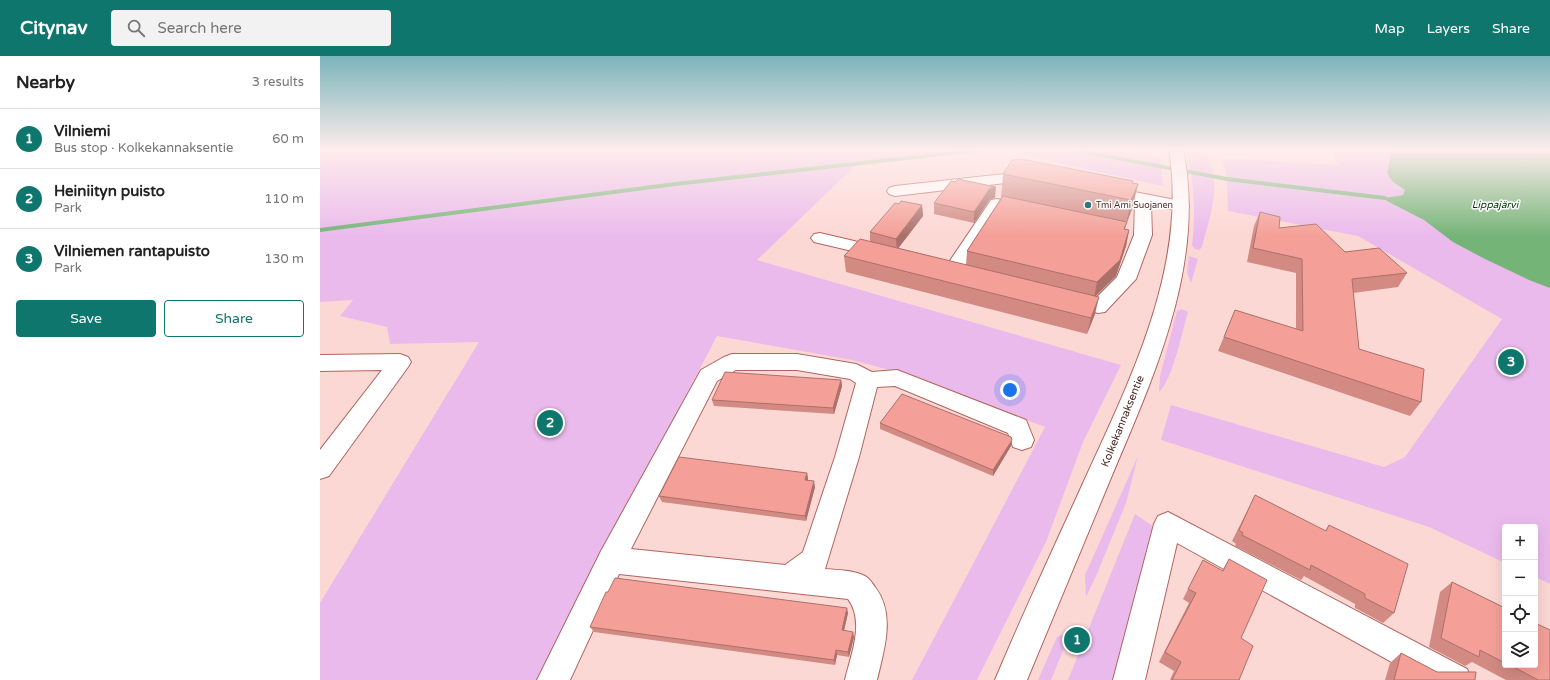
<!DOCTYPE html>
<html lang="en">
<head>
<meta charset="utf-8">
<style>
  body { margin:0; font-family:"Varela Round",sans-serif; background:#f2f2f2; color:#222 }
  .controls { position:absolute; right:12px; bottom:12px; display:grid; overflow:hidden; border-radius:4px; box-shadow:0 4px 16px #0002 }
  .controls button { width:36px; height:36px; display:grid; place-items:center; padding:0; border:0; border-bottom:1px solid #e0e0e0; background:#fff; color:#222; font:20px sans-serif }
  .you { position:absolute; left:690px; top:334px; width:14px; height:14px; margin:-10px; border:3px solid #fff; border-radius:50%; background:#1a73e8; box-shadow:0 0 0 6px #1a73e833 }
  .badge { display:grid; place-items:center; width:26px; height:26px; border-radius:50%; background:#0f766e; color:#fff; font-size:13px; font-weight:700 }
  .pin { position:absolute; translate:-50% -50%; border:2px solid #fff; box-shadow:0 1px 4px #0006 }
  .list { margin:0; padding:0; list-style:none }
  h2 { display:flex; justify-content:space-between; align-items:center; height:52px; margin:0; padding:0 16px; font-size:17px }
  h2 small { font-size:13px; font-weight:400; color:#767676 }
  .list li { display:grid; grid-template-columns:26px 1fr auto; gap:12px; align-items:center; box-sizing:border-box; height:60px; padding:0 16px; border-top:1px solid #e0e0e0 }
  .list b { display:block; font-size:15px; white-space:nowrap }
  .list p { margin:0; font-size:13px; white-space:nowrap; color:#767676 }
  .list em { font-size:13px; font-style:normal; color:#767676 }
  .actions { display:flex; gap:8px; padding:12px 16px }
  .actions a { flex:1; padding:9px 0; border:1px solid #0f766e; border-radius:4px; text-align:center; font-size:14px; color:#0f766e }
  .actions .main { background:#0f766e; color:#fff }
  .icon { flex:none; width:22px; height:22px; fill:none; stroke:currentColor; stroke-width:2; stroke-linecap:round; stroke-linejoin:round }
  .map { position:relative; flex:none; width:1230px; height:624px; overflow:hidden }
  header { display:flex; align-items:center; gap:24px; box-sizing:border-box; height:56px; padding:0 20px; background:#0f766e; color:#fff }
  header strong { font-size:19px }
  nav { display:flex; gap:22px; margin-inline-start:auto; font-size:14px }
  .search { width:280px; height:36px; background:#f2f2f2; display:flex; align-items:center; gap:10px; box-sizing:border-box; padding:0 14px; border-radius:4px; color:#767676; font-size:15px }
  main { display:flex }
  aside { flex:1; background:#fff }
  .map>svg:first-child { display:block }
</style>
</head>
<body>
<header>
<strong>Citynav</strong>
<div class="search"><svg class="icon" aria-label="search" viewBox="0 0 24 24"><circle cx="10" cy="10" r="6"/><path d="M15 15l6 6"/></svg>Search here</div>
<nav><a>Map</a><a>Layers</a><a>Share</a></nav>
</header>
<main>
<aside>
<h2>Nearby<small>3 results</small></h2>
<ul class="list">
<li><span class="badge">1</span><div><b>Vilniemi</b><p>Bus stop · Kolkekannaksentie</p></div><em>60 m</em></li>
<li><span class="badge">2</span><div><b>Heiniityn puisto</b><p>Park</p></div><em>110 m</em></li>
<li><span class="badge">3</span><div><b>Vilniemen rantapuisto</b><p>Park</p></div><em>130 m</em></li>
</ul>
<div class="actions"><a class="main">Save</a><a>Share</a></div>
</aside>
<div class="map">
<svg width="1230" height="624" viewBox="0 0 1230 624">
  <rect width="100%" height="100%" fill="#fcd8d4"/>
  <g fill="#eabaec">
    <path d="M0,93H665L538,107L437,204L801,309L763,386L726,486L657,624H592L725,371L599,322L532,304L397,280L216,624H0V547L159,286L70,288L67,271L20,260L33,244L0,246Z"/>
    <path d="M677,93H775L840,102L843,130Z"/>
    <path d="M866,93H885C903,129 891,155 882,191L879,194L875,193L872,189C876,157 874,125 866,93Z"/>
    <path d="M1009,93H1230V528L1215,521V471H1185V507L1109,471L841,384L851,349L1064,411L1085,401L1182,263L1038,180L908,155L907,123L902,102L1018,109Z"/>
    <path d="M869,200L878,203L871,227L867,216Z"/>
    <path d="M862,253L868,256C862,276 853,323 839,336L840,320L857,255Z"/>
    <path d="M818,400L806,447L777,518L766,541L765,519Z"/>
    <path d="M815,458L840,475L801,624H748Z"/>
    <path d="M751,575L731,624H718L737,581Z"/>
  </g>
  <path fill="#75b477" d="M1072,93H1230V232L1209,224L1165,203L1133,186L1104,164L1067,145L1065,142L1083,139L1085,134L1072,125L1067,117Z"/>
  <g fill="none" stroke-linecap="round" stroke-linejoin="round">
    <g fill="#75b477" fill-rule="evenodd">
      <path d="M651,93H668L665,95L355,130L0,176V172L355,126Z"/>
      <path d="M747,93H758L907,121L1065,140L1068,142L1065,144L907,125L750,95Z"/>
    </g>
    <defs>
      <g id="minor">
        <path d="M712,115L718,117L720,120L718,123L575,140L569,138L567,135L569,132L575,130Z"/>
        <path d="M809,135L861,145L867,146L869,150L867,154L861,155L831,149L832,179L816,223L785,256L778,257L740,247L737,243L740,239L747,237L774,244L797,221L814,179L815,146L803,143L801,140L803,137Z"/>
        <path d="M677,143L713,151L715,155L713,159L707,160L681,154L639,219L632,221L625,219L623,215L671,144Z"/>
        <path d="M500,177L568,193L571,197L568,201L562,202L494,186L491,182L494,178Z"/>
        <path d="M80,298L88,301L91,306L88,311L9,420L0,423V394L62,314L0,315V299Z"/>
        <path d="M412,298H477L536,308L552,316L577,314L706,364L714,384L711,391L702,394L693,391L688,377L575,330L557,331L539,401L505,513C518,514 533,514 545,520C549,522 552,527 555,531C576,558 564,594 557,624H525C531,598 545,566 528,543L299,518L250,624H217L281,495L381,314L404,301ZM416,314H477L530,323L536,327L515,401L483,496L465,509L311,493L397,325Z"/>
        <path d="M848,456L1147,613L1152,624H1104L857,487L825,624H793L834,468L838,460Z"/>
      </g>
      <path id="major" d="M849,93H863C887,209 832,324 788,429C761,494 734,559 707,624H675C703,557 734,491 764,425C811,322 868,209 849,93Z"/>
    </defs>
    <use href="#minor" stroke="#b3645f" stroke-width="2"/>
    <use href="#major" stroke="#b3645f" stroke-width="2"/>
    <use href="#minor" fill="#fff" fill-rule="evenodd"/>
    <use href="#major" fill="#fff" fill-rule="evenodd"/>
  </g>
  <g fill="#d28a83">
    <path d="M683,118L812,127L818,128L812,153L807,166L805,173L809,174L806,190L796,220L775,240V258L767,278L526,216L524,200L550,186V176L579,148L602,149L603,160L578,192L646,209L647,195L681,142Z"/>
    <path d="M675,142L670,143L654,167L614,158V147Z"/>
    <path d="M940,156L959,172L1087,217L1078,231L1033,237L1039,293L1101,346L1090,360L898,295L915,254L976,273V217L927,206L934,170Z"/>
    <path d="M521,324L522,330L514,358L394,350L392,344Z"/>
    <path d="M560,367L691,390L673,420L560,373Z"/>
    <path d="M487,417L488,423V424L495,431L486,465L342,446L339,440Z"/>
    <path d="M935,439L1005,475L1009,469L1074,557L1063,567L1035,552V548L984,520L981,524L915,490L916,488L912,485Z"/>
    <path d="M909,503L921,582L919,624H850L854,615L839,606L869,547L863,543L883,504L902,515Z"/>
    <path d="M1132,526L1185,552V609H1215L1230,624H1186L1152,606L1145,610L1109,591L1120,536Z"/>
    <path d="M528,557L524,574L534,581L529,601L517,599L515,609L274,576L270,571Z"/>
    <path d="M1081,597L1117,616L1155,624H1065L1070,607Z"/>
  </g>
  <g fill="#ab706a">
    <path d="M818,128L812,153L806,169L811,144Z"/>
    <path d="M676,131L675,142L670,143L654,167V156L670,132Z"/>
    <path d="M602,149L603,160L577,194L576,183Z"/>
    <path d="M809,174L806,190L796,220L774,242L777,226Z"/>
    <path d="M779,241L775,258L767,278L771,262Z"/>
    <path d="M521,324L522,330L514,358L513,352Z"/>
    <path d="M692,384L691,390L673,420V414Z"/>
    <path d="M487,417L488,423L486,430L485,424Z"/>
    <path d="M494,425L495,431L486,465L485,460Z"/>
    <path d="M527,552L528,557L523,579L522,574Z"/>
    <path d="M533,576L534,581L529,601L528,596Z"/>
    <path d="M516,594L517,599L515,609L514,604Z"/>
  </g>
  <g fill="#f4a098" stroke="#ab706a">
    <path d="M701,103L813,125L812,127L818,128L811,144L683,118L692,104Z"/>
    <path d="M638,123L676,131L670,132L654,156L614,147L631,125L635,126Z"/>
    <path d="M683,140L807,166L804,173L809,174L800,204L777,226L647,195Z"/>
    <path d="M581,145L602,149L576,183L550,176L575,147L579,148Z"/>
    <path d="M940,156L960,161L959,172L996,168L1025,196L1059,192L1087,217L1032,223L1039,293L1104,313L1101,346L904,281L915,254L983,275L982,203L933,192Z"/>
    <path d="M540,183L779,241L771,262L524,200Z"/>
    <path d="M405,316L521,324L513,352L392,344Z"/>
    <path d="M582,338L691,381L692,384L673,414L560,367Z"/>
    <path d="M359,401L487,417L485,424L494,425L485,460L339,440Z"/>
    <path d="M935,439L1006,475L1009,469L1088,508L1074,557L1045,542V538L991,509L990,514L922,479L923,477L919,474Z"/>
    <path d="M909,503L947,524L921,582L933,590L919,624H852L861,606L845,596L876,537L868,533L883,504L903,515Z"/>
    <path d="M295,522L527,552L522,574L533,576L528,596L516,594L514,604L270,571L286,536H288Z"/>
    <path d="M1132,526L1185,552V607L1160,594L1159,601L1121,582Z"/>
    <path d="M1215,567L1230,574V624H1218L1190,609H1215Z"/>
    <path d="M1081,597L1117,616H1156L1155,624H1074Z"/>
  </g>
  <linearGradient id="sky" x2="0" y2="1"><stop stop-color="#7ab4bb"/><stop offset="0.52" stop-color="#feedec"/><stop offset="1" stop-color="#feedec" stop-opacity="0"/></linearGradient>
  <rect width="1230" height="180" fill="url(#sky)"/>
  <circle fill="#2e767e" stroke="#fff" stroke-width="1.5" cx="768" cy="149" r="4"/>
  <g text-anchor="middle" stroke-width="3" stroke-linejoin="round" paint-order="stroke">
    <g font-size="9" fill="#4c2a27" stroke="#fff" text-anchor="start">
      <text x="776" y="152">Tmi Ami Suojanen</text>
    </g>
    <g font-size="10" font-style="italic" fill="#05340c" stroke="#fff">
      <text x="1175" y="152">Lippajärvi</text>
    </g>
    <g font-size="11" fill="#4c2a27" stroke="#fff">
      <text transform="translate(802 365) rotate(-68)" y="4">Kolkekannaksentie</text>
    </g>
  </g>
</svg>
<div class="controls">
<button>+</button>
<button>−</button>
<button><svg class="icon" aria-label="locate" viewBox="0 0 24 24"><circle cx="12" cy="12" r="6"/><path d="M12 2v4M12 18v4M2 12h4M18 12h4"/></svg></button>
<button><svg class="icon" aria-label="layers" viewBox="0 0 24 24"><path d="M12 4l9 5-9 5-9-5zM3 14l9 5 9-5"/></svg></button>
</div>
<div class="you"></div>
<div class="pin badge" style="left:757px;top:584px">1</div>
<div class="pin badge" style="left:230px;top:367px">2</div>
<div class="pin badge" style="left:1191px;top:306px">3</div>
</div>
</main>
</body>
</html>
